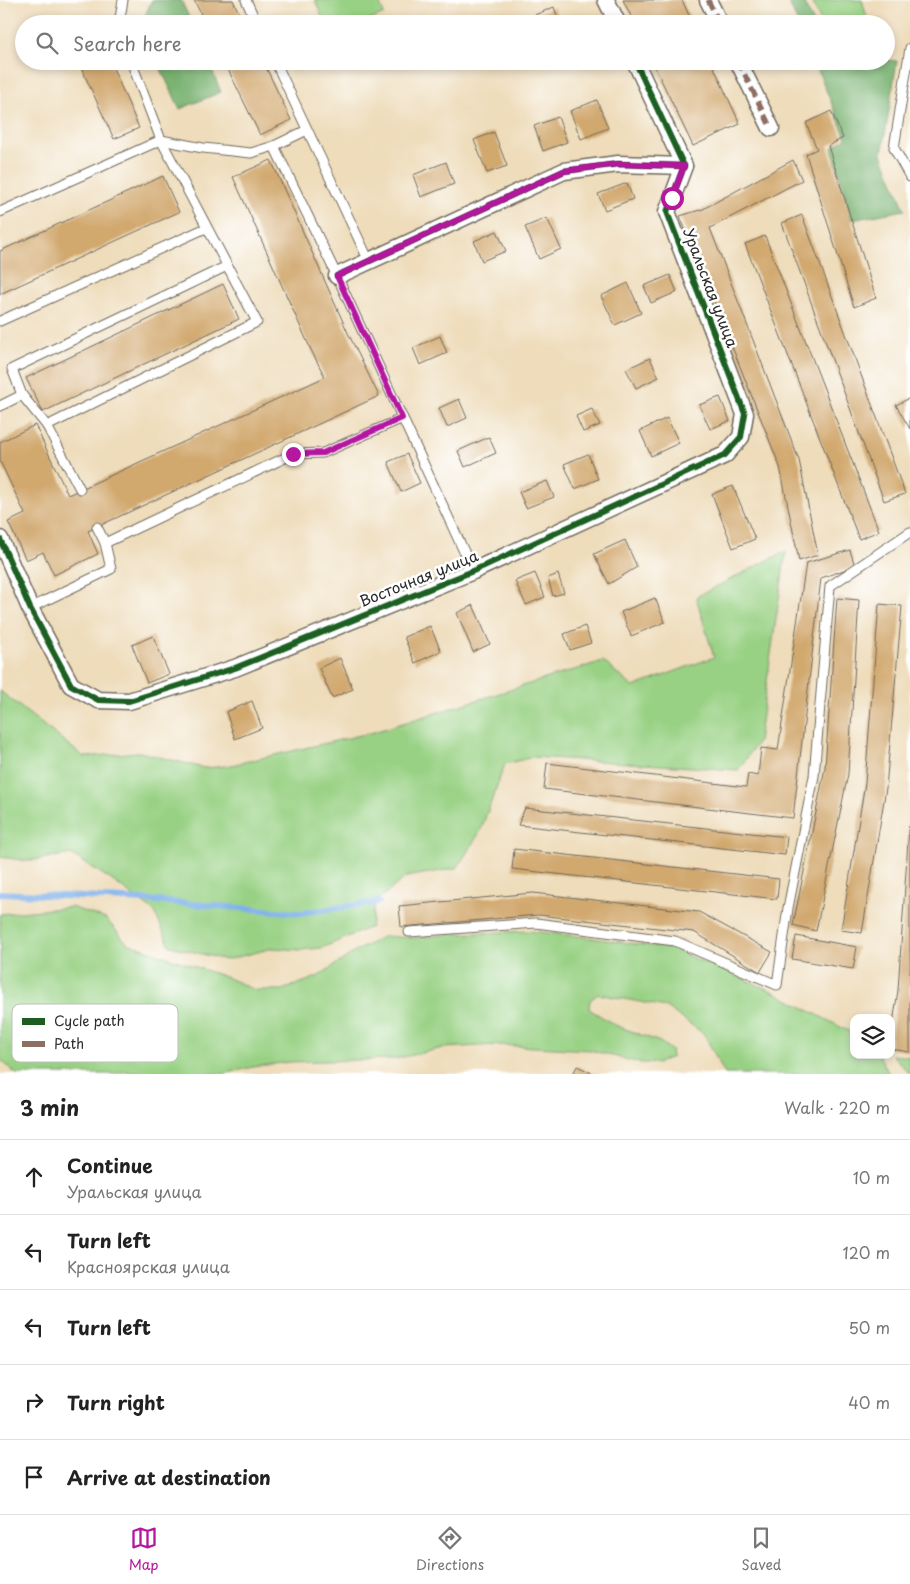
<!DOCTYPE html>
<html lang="en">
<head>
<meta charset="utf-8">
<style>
  body { margin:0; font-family:"Playpen Sans",sans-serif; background:#f2f2f2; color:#222 }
  .controls { position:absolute; right:15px; bottom:15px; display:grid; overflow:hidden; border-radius:10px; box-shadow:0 2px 8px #0003 }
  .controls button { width:45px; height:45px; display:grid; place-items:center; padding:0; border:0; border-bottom:1px solid #e0e0e0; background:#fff; color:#222; font:25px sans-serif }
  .stop { position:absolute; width:15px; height:15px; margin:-11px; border:4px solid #b5179e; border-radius:50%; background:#fff }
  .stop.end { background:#b5179e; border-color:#fff; box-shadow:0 1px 5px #0008 }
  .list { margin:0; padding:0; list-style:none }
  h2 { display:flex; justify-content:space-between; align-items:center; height:65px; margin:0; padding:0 20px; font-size:21px }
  h2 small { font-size:16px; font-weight:400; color:#767676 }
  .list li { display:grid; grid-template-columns:32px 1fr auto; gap:15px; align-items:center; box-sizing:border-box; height:75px; padding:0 20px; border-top:1px solid #e0e0e0 }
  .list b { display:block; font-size:19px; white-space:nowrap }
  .list p { margin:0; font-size:16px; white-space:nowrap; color:#767676 }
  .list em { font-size:16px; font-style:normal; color:#767676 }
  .icon { flex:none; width:28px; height:28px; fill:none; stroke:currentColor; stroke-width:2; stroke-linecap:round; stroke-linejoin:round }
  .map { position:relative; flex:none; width:910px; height:1074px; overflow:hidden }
  .search { position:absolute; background:#fff; box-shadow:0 2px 8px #0003; left:15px; right:15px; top:15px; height:55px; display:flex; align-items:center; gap:12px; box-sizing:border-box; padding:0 18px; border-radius:28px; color:#767676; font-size:19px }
  .sheet { height:440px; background:#fff }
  nav { display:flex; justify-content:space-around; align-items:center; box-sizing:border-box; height:70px; border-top:1px solid #e0e0e0; background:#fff; font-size:14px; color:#767676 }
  nav a { display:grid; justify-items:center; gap:2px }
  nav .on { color:#b5179e }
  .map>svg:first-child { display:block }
</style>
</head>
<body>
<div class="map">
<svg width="910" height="1074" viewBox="0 0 910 1074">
  <rect width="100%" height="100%" fill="#fff"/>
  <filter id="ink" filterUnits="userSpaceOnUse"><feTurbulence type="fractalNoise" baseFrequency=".02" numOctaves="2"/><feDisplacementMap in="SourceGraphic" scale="10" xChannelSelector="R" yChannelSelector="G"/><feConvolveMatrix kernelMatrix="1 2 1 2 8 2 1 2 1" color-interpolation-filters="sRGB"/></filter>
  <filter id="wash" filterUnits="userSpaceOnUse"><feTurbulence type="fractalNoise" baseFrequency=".0096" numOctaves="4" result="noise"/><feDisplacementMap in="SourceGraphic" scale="20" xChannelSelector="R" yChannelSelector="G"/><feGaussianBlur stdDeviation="1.12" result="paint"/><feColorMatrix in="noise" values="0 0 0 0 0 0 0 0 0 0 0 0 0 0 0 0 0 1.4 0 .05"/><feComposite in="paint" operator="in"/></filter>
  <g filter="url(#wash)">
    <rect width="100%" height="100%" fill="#eedcba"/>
    <g fill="#99d184" stroke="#627e58">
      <path d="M315,0H378L384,14L361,24H325Z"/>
      <path d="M821,0H862L869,24H822L813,4Z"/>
      <path d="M786,551L758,742L738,770L533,757L505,764L480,832L457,868L406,877L375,902L371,927L322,948L300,950L273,948L226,960L170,946L154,911L110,879L71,854L28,861L0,857V691L84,757L139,752L204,768L227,766L374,732L603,661L633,687L714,657L696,597Z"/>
      <path d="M71,907L106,919L127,943L228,978L255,990H282L317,977L356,951L385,936L414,938L451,934L530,931L585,937L673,949L772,991L854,1034V1055H879L889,1074H725L704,1034L666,1007L598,994L590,1000L589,1009L615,1025L660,1042L671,1050L672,1057L657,1063H640L590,1050L498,1045L443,1048L395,1059L289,1062L252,1067L224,1074H149L125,1071L115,1074H16L0,1059V914Z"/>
      <path d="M892,1055L910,1057V1074Z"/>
    </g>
    <g fill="#7ab372" stroke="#526f4e">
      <path d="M152,0H181L192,24H146L144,18Z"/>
      <path d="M788,0H802L815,24H798Z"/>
      <path d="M886,60L897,61L882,154L905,210L852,220L832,148L846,138L814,61H886Z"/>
      <path d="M157,61H208L221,92L180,109Z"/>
    </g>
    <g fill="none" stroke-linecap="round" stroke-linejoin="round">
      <path stroke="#7db0ea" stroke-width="6" d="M0,893L145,900L300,913L379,902"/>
    </g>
    <g id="blocks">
      <g fill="#d1a86e">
        <path d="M194,0H233L244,24H206Z"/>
        <path d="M623,0H682L693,24H635Z"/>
        <path d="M554,7L560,24H527L525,19Z"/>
        <path d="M88,61H110L139,128L114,139L80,65Z"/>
        <path d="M224,61H263L291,120L260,135Z"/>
        <path d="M652,61H711L740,124L693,146Z"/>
        <path d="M597,100L608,128L581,139L570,111Z"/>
        <path d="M831,111L843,138L828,146L876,298L854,307L806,154L817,149L806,123Z"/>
        <path d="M558,117L567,142L543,151L534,126Z"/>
        <path d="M494,132L507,166L487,173L474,140Z"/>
        <path d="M271,160L348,333L379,396L88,531L98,554L54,575L43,552L26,560L8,522L25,514L0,461V442L35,425L68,495L325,377L311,350L233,177Z"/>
        <path d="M793,160L802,180L710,228L799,460L818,555L799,561L780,467L680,216L703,209Z"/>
        <path d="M446,162L454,184L421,197L413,175Z"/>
        <path d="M163,176L179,212L0,294V251Z"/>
        <path d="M627,183L633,199L605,210L598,194Z"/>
        <path d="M802,215L905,494L884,501L782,223Z"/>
        <path d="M547,218L561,249L539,259L525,227Z"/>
        <path d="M497,231L506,251L482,261L474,241Z"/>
        <path d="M765,236L879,531L859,539L745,244Z"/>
        <path d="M670,275L677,292L651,303L644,286Z"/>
        <path d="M628,283L641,313L615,325L601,296Z"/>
        <path d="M223,284L239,319L43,412L26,378Z"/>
        <path d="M440,336L447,353L420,365L413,348Z"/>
        <path d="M650,358L659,377L636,388L626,369Z"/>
        <path d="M720,397L730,421L710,429L699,405Z"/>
        <path d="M910,398V429L896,405Z"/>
        <path d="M459,399L467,418L447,427L439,408Z"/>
        <path d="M592,409L600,425L583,432L576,416Z"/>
        <path d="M667,418L679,443L651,456L640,431Z"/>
        <path d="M489,437L496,453L465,467L458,451Z"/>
        <path d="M407,454L420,483L401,492L388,462Z"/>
        <path d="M588,454L598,479L575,489L564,464Z"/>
        <path d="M547,481L554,497L526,508L519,492Z"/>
        <path d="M733,486L755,539L733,548L712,494Z"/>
        <path d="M625,540L637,567L609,584L594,554Z"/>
        <path d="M850,550L855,566L821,578L793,818L544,789L547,763L746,787L748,774L758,776L761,748L778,750L806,563Z"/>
        <path d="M535,573L545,597L526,605L515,581Z"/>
        <path d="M558,574L564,593L553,596L548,578Z"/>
        <path d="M655,598L665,622L631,636L621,612Z"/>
        <path d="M837,598L859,600L848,774L816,931L793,925L825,768Z"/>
        <path d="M879,604L902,606L886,788L862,933L841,930L865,783Z"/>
        <path d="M473,605L490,644L473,652L457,613Z"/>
        <path d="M430,626L441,651L415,663L404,637Z"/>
        <path d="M585,626L591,643L570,650L564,634Z"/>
        <path d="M153,636L169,674L147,683L132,645Z"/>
        <path d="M340,658L353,689L332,698L319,668Z"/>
        <path d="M252,701L262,728L235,739L226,712Z"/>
        <path d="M525,808L787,837L785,855L518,825Z"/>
        <path d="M909,826H910V1052L891,1049V1037L898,990Z"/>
        <path d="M514,849L779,879L777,899L512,869Z"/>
        <path d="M533,893L699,912L772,952L760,972L694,932L539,915L401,927L399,906Z"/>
        <path d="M796,936L857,947L853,969L792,959Z"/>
        <path d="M577,1066L594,1074H573Z"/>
      </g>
    </g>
  </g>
  <g filter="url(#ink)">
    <use href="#blocks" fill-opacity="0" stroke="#6f695d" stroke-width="1"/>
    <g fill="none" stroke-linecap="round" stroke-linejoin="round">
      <defs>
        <g id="lane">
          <path d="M246,0L257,24"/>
          <path d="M119,24L123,0"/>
          <path d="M910,48L894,148L910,177"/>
          <path d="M131,61L161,140L257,322L47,426L22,395L12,369L227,266"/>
          <path d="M275,61L369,261"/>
          <path d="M274,146L337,276L473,571"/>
          <path d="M0,212L161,140L203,148L251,153L274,146L307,130"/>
          <path d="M0,321L206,228"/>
          <path d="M0,406L22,395"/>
          <path d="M47,426L80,489"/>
          <path d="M97,527L105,543L293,454L323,453L403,418"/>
          <path d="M30,608L111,569L105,543"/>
          <path d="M409,932L536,923L675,941L777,985L788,908L814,776L830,586L910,532"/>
        </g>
        <g id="street">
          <path d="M606,0L618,24"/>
          <path d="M708,0L720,24"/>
          <path d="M738,61L771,128"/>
          <path d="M337,276L564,171L618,164L684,166"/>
          <path d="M0,539L30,608L71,685L98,700L129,701L235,668L473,571L725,455L741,437L745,414L667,212L684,166L635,61"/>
        </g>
      </defs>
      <use href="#lane" stroke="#6f695d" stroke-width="11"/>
      <use href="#street" stroke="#6f695d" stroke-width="19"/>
      <use href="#lane" stroke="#fff" stroke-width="9"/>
      <use href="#street" stroke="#fff" stroke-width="16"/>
      <g stroke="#8d6e63" stroke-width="5" stroke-dasharray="10 5" stroke-linecap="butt">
        <path d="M708,0L720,24"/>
        <path d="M738,61L771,128"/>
      </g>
      <defs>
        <g id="cycleway">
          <path d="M337,276L564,171L618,164L684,166"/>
          <path d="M0,539L30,608L71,685L98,700L129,701L235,668L473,571L725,455L741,437L745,414L667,212L684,166L635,61"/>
        </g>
      </defs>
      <use href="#cycleway" stroke="#fff" stroke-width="9"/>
      <use href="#cycleway" stroke="#1b5e20" stroke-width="6"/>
    </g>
  </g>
  <g fill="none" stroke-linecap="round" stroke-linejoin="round" filter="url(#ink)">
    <path stroke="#b5179e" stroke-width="6" d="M293,454L323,453L402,418L337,276L564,171L618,164L684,166L672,198"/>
  </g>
  <g text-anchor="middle" stroke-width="5" stroke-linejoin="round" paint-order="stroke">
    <g font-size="15" fill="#2b2b2b" stroke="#fff">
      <text transform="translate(710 288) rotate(69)" y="5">Уральская улица</text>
      <text transform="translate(419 579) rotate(-22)" y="5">Восточная улица</text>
    </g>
  </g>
  <rect x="12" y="1004" width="166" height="58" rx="8" fill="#fff" stroke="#bfbfbf" stroke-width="1"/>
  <rect x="22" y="1018" width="23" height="7" fill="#1b5e20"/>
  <rect x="22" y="1041" width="23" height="6" fill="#8d6e63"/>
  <g font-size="14" fill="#2b2b2b">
    <text x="54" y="1026">Cycle path</text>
    <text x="54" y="1049">Path</text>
  </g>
</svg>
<div class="controls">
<button><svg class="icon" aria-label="layers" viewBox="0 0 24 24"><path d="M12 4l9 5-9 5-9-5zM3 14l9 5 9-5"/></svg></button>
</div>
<div class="stop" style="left:672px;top:198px"></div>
<div class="stop end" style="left:293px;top:454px"></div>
<div class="search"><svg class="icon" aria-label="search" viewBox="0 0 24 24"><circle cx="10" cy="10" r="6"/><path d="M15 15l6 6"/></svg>Search here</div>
</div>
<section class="sheet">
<h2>3 min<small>Walk · 220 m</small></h2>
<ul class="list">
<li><svg class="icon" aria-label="ahead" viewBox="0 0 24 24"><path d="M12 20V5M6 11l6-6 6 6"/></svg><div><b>Continue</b><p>Уральская улица</p></div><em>10 m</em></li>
<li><svg class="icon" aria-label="left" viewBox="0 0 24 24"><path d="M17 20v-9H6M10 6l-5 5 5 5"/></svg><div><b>Turn left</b><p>Красноярская улица</p></div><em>120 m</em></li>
<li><svg class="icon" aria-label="left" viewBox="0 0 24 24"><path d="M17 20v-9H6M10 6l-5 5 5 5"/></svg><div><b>Turn left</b></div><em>50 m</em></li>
<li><svg class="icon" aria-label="right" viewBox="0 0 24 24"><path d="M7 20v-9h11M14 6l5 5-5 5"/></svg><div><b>Turn right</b></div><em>40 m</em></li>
<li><svg class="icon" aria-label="arrive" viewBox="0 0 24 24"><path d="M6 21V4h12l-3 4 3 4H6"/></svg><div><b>Arrive at destination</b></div></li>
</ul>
</section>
<nav>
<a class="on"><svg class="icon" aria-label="map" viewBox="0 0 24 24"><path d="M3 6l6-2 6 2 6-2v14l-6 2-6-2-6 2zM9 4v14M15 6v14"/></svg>Map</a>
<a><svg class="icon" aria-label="directions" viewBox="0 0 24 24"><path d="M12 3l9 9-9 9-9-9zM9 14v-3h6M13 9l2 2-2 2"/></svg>Directions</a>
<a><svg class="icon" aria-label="saved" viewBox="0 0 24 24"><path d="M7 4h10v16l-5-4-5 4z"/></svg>Saved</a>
</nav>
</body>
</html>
